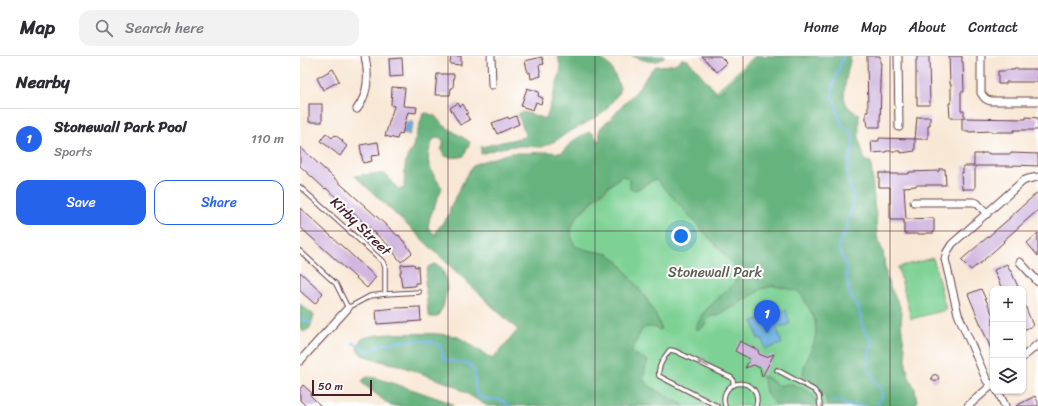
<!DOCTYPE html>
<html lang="en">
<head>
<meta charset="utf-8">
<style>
  body { margin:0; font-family:Sriracha,sans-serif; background:#f2f2f3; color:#2b2b33 }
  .controls { position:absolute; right:12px; bottom:12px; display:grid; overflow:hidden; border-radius:8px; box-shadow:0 1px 3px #0004 }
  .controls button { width:36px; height:36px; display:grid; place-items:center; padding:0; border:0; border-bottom:1px solid #e1e1e2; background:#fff; color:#2b2b33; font:20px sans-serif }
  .scale { position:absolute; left:12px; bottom:10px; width:60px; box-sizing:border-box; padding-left:4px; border:2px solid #4a1f2b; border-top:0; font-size:11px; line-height:14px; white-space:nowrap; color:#4a1f2b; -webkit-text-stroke:3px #fff; paint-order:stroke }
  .you { position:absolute; left:381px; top:180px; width:14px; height:14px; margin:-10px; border:3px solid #fff; border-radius:50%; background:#1a73e8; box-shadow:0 0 0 6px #1a73e833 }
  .badge { display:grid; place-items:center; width:26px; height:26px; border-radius:50%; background:#2563eb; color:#fff; font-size:13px; font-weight:700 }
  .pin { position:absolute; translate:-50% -33px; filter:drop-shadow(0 1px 2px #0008) }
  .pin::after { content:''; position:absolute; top:21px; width:14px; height:12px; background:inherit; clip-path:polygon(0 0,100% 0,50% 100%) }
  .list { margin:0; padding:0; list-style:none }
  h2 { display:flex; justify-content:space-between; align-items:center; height:52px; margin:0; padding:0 16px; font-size:17px }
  h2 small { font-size:13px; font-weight:400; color:#7c7c81 }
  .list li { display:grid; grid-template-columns:26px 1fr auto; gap:12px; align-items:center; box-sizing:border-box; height:60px; padding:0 16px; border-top:1px solid #e1e1e2 }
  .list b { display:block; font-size:15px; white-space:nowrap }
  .list p { margin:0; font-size:13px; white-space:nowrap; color:#7c7c81 }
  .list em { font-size:13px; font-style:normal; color:#7c7c81 }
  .actions { display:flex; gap:8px; padding:12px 16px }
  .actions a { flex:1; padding:9px 0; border:1px solid #2563eb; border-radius:12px; text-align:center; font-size:14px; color:#2563eb }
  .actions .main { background:#2563eb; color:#fff }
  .icon { flex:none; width:22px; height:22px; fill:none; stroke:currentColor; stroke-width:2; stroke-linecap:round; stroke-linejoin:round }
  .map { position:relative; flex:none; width:738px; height:350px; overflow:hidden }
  header { display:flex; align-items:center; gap:24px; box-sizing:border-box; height:56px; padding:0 20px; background:#fff; border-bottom:1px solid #e1e1e2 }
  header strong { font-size:19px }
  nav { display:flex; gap:22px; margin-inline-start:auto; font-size:14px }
  .search { width:280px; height:36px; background:#f2f2f3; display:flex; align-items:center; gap:10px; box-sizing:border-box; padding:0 14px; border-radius:12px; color:#7c7c81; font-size:15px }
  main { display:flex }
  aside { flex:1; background:#fff }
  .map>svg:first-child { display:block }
</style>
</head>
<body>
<header>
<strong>Map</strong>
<div class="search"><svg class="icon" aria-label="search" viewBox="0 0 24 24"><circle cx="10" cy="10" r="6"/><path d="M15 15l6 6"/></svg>Search here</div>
<nav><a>Home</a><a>Map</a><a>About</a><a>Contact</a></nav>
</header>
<main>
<aside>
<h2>Nearby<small></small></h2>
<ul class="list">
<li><span class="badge">1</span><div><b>Stonewall Park Pool</b><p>Sports</p></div><em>110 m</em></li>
</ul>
<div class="actions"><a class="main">Save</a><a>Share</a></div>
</aside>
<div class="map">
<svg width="738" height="350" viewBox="0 0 738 350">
  <rect width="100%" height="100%" fill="#fff"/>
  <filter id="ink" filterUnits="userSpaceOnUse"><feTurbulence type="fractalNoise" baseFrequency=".025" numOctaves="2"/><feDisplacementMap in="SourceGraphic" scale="8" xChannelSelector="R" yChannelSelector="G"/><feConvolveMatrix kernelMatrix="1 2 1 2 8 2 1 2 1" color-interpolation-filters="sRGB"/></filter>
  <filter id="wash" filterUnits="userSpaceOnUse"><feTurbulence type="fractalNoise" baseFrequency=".012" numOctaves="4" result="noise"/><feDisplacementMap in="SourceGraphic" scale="16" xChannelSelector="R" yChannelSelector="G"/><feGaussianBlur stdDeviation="0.9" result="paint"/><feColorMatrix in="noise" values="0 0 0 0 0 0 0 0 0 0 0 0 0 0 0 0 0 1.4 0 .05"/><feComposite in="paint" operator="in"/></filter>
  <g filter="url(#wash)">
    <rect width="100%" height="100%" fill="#f8e7d4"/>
    <g fill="#7dd194" stroke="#647860">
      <path d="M455,0H516L588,350H303L184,243Z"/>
      <path d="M633,202L646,254L611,263L598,211Z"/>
    </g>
    <g fill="#66b37e" stroke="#586954">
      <path d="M258,0H269L270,1L277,0H297L310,10L318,26L320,32L318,38L303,57L283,69L267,77L255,85L242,91L226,90H212L196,93L181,98V91L224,81L226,78L222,69L218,58L224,56L246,63L261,14Z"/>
      <path d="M332,0H365C354,10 345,4 332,0Z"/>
      <path d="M458,0H551C549,11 542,35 545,45C547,51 553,56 559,58V84L565,105L571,106L573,132L574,141V149L576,159L577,180L580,189L583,195L585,212L587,223L590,231L599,248L602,257L601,266L602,276L606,299V309L609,321L615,333L617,346L615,350H527L526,342L522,335L509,326L503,318L504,311L514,287L516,277L515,264L503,241L497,235L484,232L474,230L461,233L453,239L442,245L434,251L425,254L419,260H412L407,263L405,269L400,273H395L403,257L435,226L434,209L356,123C353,125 349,126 346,128C340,132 337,135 330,133C330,125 329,120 321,120C307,132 273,157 271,175C271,181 273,185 275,190L287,194L309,198L319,206L346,242L358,263L361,272L360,274L353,271H345L341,275L331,296L348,305L345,313L343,323L349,330L385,350H187L153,329L98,309L80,305L62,299L57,294C58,289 59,284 64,282C77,276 146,276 158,281C170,287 181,296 192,303L218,274L55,120L70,118H85L98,133H104L105,110L107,101L112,93L123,58L127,57L135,60L143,69L170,86L164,100C157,102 152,102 145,100L141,94L143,90V83L134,82C123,105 129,112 142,132L130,161L128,171L136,180V175L149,159L150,152L166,120L172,111L177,107L210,97H230L248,96L262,97C269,87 277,81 289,76L294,78L299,86L300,83L299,76L301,71L311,63L325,46L335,37L352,13L356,10C367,9 373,11 382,3L388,4L418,38Z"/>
      <path d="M134,208L141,211L145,220L147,233L143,251L137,261H130L128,257L125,225L128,211Z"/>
      <path d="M0,248L14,259L10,272L4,276L0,273Z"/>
      <path d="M464,320L474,326L477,329C482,330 485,328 489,328C492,328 496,329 499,331C508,334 516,339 517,350H479L470,343L466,336L464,324L461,321Z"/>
      <path d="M67,321L76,322L114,334L151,347L153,350H91L62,327L63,324Z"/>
    </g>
    <g fill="#6aaee0" stroke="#5a6686">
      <path d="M110,65L112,66L113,68L109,79L103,77L107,66Z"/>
      <path d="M486,254L490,268L477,272L482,288L465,293L462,282L458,283L453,265Z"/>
    </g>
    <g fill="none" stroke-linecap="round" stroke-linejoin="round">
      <g stroke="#6aaee0" stroke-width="2.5">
        <path d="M543,0C541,11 530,30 532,40C533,43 534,44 535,46C538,52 537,60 540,66C546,76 554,70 553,88C553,98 547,106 547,117C547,126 553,134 553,143C553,150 550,157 548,164C548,167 548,170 547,173C545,178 539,183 539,189C538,196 543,202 545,208C547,217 546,226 549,235C551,242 555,245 558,251C561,257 560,265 563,271C564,275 567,277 569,281C570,283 572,284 572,286C573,291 570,294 569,298C568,305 567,317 573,320V324L581,333L582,342L578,345V350"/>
        <path d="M0,263L11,266"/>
        <path d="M53,287L60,290L67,295H71C82,284 127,282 140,289L142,294L143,302C151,309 164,302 172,311C179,319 170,334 180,341C188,346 204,339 208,350"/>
        <path d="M532,345H542L546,349L551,350"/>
        <path d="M554,350L559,349L566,350"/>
      </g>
    </g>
    <g id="blocks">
      <g fill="#d2b8e0">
        <path d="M151,0H161V9L150,8Z"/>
        <path d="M402,0H420L427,7L417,16Z"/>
        <path d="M567,0H580V7H581L580,26H581L580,71H568L567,64H566V56H568Z"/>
        <path d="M617,0H629L630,49H617V41H616V4H617Z"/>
        <path d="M649,0H662V6H663L664,36H661V55H664V62H650L649,47H651V28H650Z"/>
        <path d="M242,1L244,8L239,9L241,20L231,23L230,16L228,17L225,5Z"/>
        <path d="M102,2L103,20L90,21L89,3Z"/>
        <path d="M33,13L39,25L23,34L17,22Z"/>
        <path d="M714,13H736V14H738V26H706V28H698V15H706V14H714Z"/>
        <path d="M137,18H154L153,32H151L150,39H135Z"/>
        <path d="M92,31L105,32L103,50L117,51L116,57L108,56L102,78L99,77L97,83L85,80L94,50L91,49Z"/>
        <path d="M227,32L239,36L238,40L243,42L241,48L236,46L233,54L221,50Z"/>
        <path d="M158,47L160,51L163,48L168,57L166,58L170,64L160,69L150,52Z"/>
        <rect x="9" y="48" width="13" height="18"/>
        <path d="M216,60L219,68L197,78L192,67L208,61L209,63Z"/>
        <path d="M617,61H630V69H628V83H615Z"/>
        <path d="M726,61L738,62V74H714V76H692V75L669,76V75H662V62L726,63Z"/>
        <path d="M26,77L32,82L35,79L43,85L42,86L47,90L40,100L21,85Z"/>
        <path d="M579,82L615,83V95L601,97V95H586V96L572,97L571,85H579Z"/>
        <path d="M78,86L80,99L71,100L72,105L63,107L60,89Z"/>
        <path d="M0,91L98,180L99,179L103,185H104L112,197L101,206L88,189L26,132L25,133L0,110Z"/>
        <path d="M682,97H689V98H711V97L738,98V110L714,109V110H675V133H662L661,117H663V110H674V98H682Z"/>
        <path d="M639,113H645L646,129H616V130L604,131L606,163L634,162V177H626V178H604V164H590V131H579V117H586V118H609V116L639,115Z"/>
        <path d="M738,136V154L703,185L704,186L677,210H676L671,214L661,204L710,162H709Z"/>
        <path d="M0,152L76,221L67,232L0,171Z"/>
        <path d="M738,177V200L727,187Z"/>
        <path d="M114,208L115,211L118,210L119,227H115V230L102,231L100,216H101V209Z"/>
        <path d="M707,208L710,215H711L719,233H702L694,214Z"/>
        <path d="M0,216L23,237L15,248L0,235Z"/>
        <path d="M681,233L693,259V298L668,238Z"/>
        <path d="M723,244L733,270L723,274Z"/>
        <path d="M120,251L121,265L77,268L76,254L96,252Z"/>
        <path d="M440,285L458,294L459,298L466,301L474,298L462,321L460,312L454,309L445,312L450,303L435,295Z"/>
        <circle cx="635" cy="322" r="3.5"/>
        <path d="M3,329L12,337L10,339L21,350H6L0,344V333Z"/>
        <path d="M735,340L738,346V350H716Z"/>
      </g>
    </g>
  </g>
  <g filter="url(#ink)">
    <use href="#blocks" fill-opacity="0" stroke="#643d44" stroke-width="1"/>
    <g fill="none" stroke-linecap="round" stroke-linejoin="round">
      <defs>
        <g id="lane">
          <path d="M0,131L79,202L83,206L85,211V238L70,240L48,252L36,228L0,195"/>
          <path d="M85,238L119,236"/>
          <path d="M477,314L514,334L519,340L520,350"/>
          <path d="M417,350L359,320C357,312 364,301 369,295L370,294L375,295L432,322L434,329"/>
          <path d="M425,350C417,320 464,320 456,350"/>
        </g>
        <g id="street">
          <path d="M191,0L192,29"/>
          <path d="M598,0L599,71"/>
          <path d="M681,0V37C684,42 686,44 691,45H738"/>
          <path d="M57,53C69,37 69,19 65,0"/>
          <path d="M614,146H673L677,147L687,158"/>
          <path d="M720,206L738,226"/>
          <path d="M723,301L738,288"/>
          <path d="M0,305L48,252"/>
          <path d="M693,330L687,325L658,258L645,203L647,196L652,188L723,125L728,123L738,121"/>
          <path d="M698,335L705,350"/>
          <path d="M668,350L693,328"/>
        </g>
      </defs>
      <use href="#lane" stroke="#643d44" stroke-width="5.5"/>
      <use href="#street" stroke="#643d44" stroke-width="9"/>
      <use href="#lane" stroke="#fff" stroke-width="3.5"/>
      <use href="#street" stroke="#fff" stroke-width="7"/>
    </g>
    <defs><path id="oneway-shaft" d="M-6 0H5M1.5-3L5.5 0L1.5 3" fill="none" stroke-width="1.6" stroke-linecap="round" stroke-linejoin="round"/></defs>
    <use stroke="#ae9aa0" href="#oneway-shaft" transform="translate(403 308) rotate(-154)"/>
  </g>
  <path fill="none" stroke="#4a1f2b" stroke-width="1" stroke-opacity="0.55" d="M148,0V350M295,0V350M443,0V350M590,0V350M0,175H738"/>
  <g text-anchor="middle" stroke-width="4" stroke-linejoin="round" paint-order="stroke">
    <g font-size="14" fill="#4a1f2b" stroke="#fff">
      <text transform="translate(61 170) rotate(44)" y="5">Kirby Street</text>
    </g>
    <g font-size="14" fill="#5c5d50" stroke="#fff">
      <text x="415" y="221">Stonewall Park</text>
    </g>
  </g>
</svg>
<div class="controls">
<button>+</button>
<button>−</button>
<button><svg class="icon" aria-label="layers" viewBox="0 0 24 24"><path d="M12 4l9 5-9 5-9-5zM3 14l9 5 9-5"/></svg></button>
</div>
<div class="scale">50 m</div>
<div class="you"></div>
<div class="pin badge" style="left:467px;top:277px">1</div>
</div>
</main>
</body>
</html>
